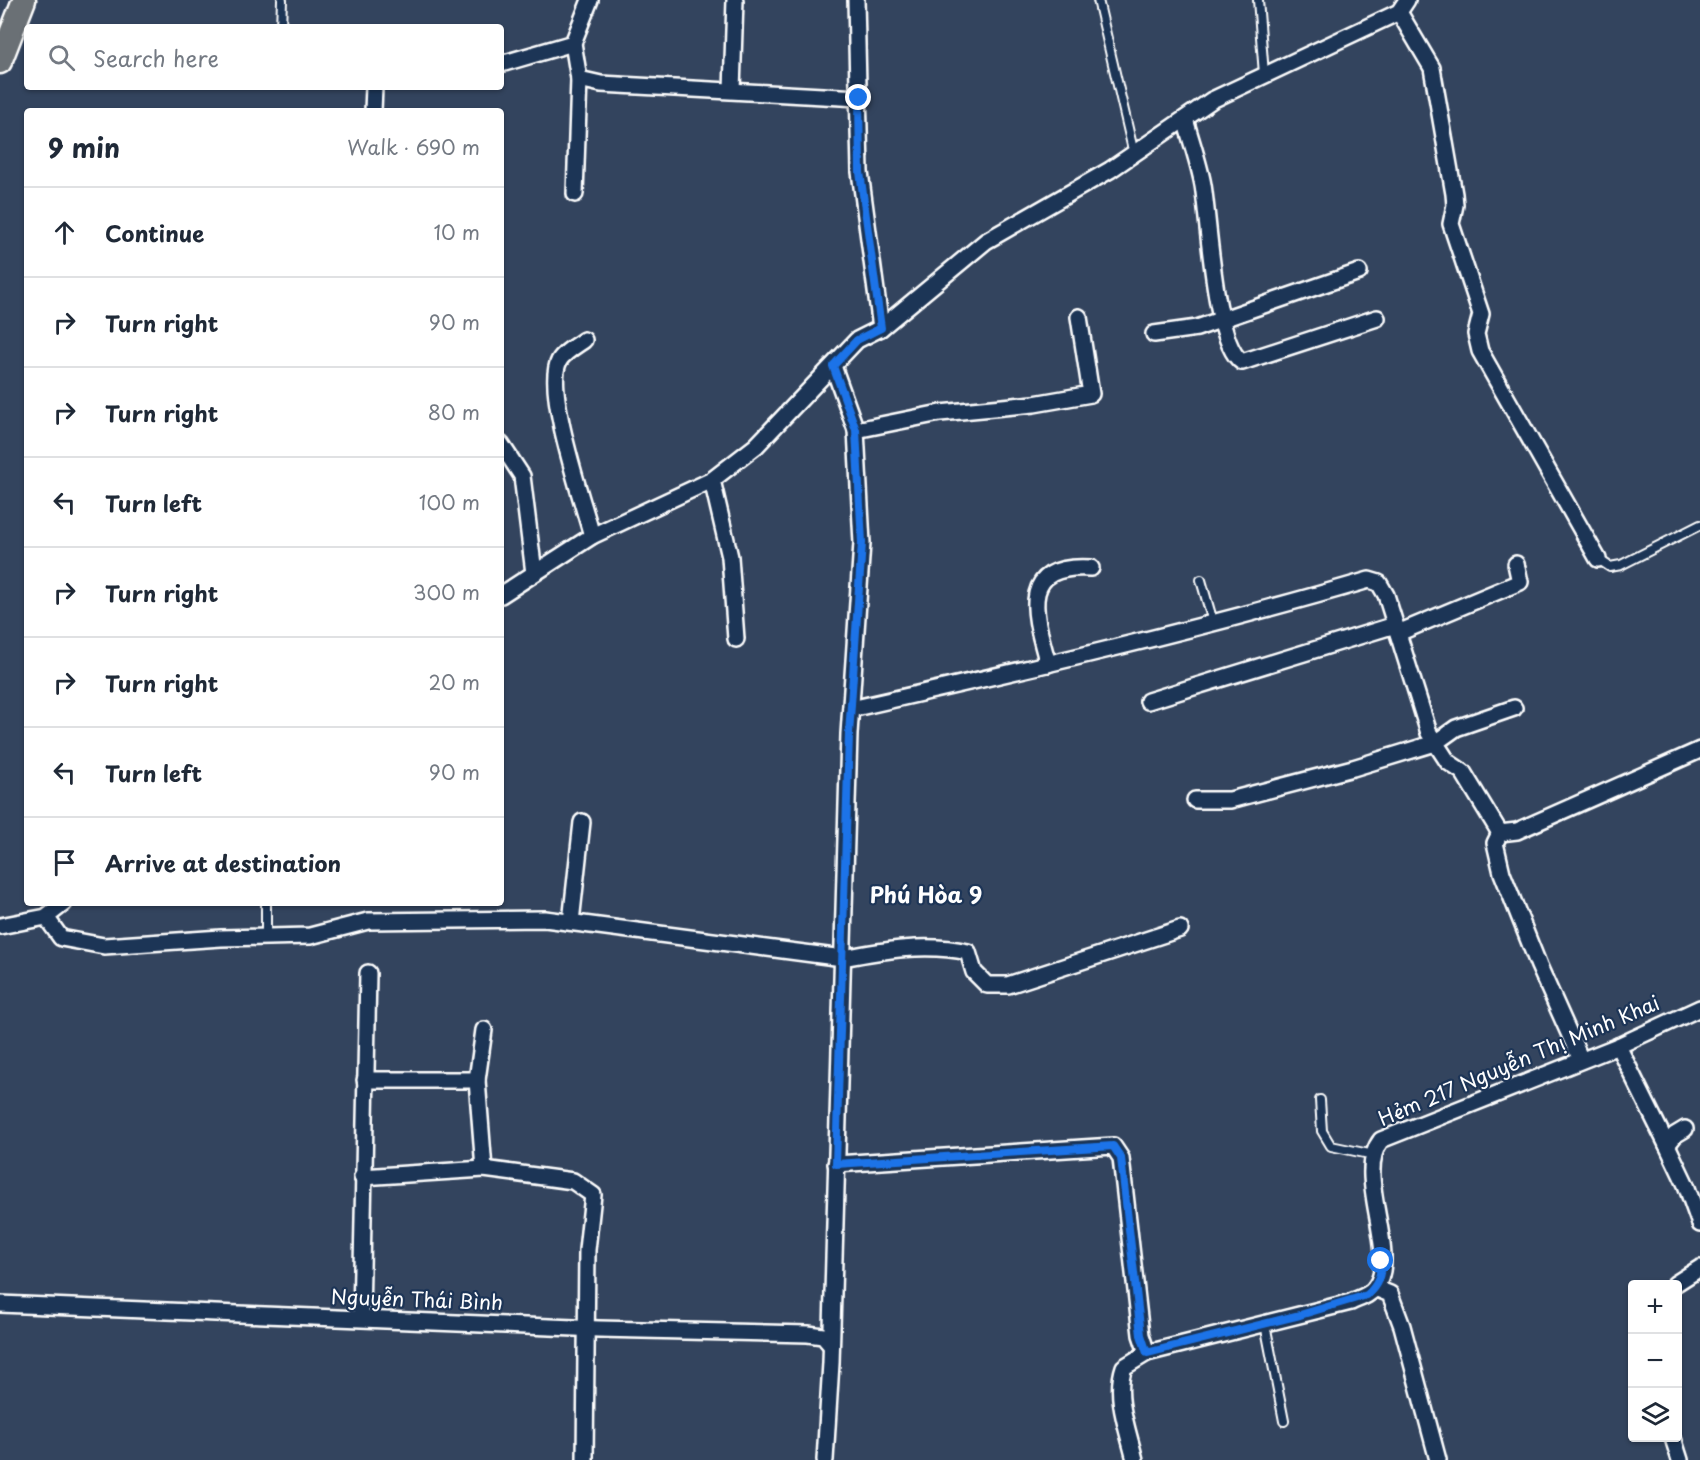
<!DOCTYPE html>
<html lang="en">
<head>
<meta charset="utf-8">
<style>
  body { margin:0; font-family:"Playpen Sans",sans-serif; background:#f6f6f7; color:#1f2937 }
  .controls { position:absolute; right:18px; bottom:18px; display:grid; overflow:hidden; border-radius:6px; box-shadow:0 2px 4px #0004 }
  .controls button { width:54px; height:54px; display:grid; place-items:center; padding:0; border:0; border-bottom:2px solid #e0e1e3; background:#fff; color:#1f2937; font:30px sans-serif }
  .stop { position:absolute; width:18px; height:18px; margin:-14px; border:4px solid #1a73e8; border-radius:50%; background:#fff }
  .stop.end { background:#1a73e8; border-color:#fff; box-shadow:0 2px 6px #0008 }
  .list { margin:0; padding:0; list-style:none }
  h2 { display:flex; justify-content:space-between; align-items:center; height:78px; margin:0; padding:0 24px; font-size:26px }
  h2 small { font-size:20px; font-weight:400; color:#747a83 }
  .list li { display:grid; grid-template-columns:39px 1fr auto; gap:18px; align-items:center; box-sizing:border-box; height:90px; padding:0 24px; border-top:2px solid #e0e1e3 }
  .list b { display:block; font-size:22px; white-space:nowrap }
  .list em { font-size:20px; font-style:normal; color:#747a83 }
  .icon { flex:none; width:33px; height:33px; fill:none; stroke:currentColor; stroke-width:2; stroke-linecap:round; stroke-linejoin:round }
  .map { position:relative; flex:none; width:1700px; height:1460px; overflow:hidden }
  .search { position:absolute; background:#fff; box-shadow:0 2px 4px #0004; left:24px; top:24px; width:480px; height:66px; display:flex; align-items:center; gap:15px; box-sizing:border-box; padding:0 21px; border-radius:6px; color:#747a83; font-size:22px }
  .panel { position:absolute; background:#fff; box-shadow:0 2px 4px #0004; left:24px; top:108px; width:480px; height:798px; border-radius:6px }
  .map>svg:first-child { display:block }
</style>
</head>
<body>
<div class="map">
<svg width="1700" height="1460" viewBox="0 0 1700 1460">
  <rect width="100%" height="100%" fill="#33445e"/>
  <filter id="ink" filterUnits="userSpaceOnUse"><feTurbulence type="fractalNoise" baseFrequency=".0167" numOctaves="2"/><feDisplacementMap in="SourceGraphic" scale="12" xChannelSelector="R" yChannelSelector="G"/><feConvolveMatrix kernelMatrix="1 2 1 2 8 2 1 2 1" color-interpolation-filters="sRGB"/></filter>
  <g filter="url(#ink)">
    <g fill="none" stroke-linecap="round" stroke-linejoin="round">
      <defs>
        <g id="lane">
          <path d="M1098,0L1134,154"/>
          <path d="M1258,0L1264,74"/>
          <path d="M281,27L282,0"/>
          <path d="M1598,559L1610,567L1621,565L1700,525"/>
          <path d="M1201,580L1213,622"/>
          <path d="M266,903V937"/>
          <path d="M1320,1100L1322,1131L1331,1146L1374,1155"/>
          <path d="M1265,1324L1284,1421"/>
        </g>
        <g id="street">
          <path d="M856,0L860,172L881,328"/>
          <path d="M1399,12L1432,68L1454,194L1455,205L1451,224L1481,314L1476,334L1480,351L1598,559"/>
          <path d="M501,64L573,43"/>
          <path d="M579,79L601,84L859,98"/>
          <path d="M732,90L735,0"/>
          <path d="M373,111L374,87"/>
          <path d="M1185,119C1191,141 1199,163 1203,185C1209,221 1214,344 1242,362L1377,318"/>
          <path d="M575,194L579,79L573,43L590,0"/>
          <path d="M1154,334L1197,328L1359,272"/>
          <path d="M584,340C577,345 563,353 559,361C544,389 583,502 592,536"/>
          <path d="M856,430L940,413L1034,404L1091,394L1079,317"/>
          <path d="M501,444L522,476L534,573"/>
          <path d="M712,480L730,557L736,639"/>
          <path d="M501,595L592,536L712,480L756,446L857,340L881,328L986,241L1110,170L1212,100L1399,12L1407,0"/>
          <path d="M1398,633L1520,582L1516,564"/>
          <path d="M1048,664C1035,616 1016,563 1091,568"/>
          <path d="M1148,701L1395,625"/>
          <path d="M851,709C1024,670 1198,630 1369,580L1379,583L1386,595L1429,733L1448,762L1463,772L1500,833"/>
          <path d="M1195,800H1230L1353,768L1435,743L1456,728L1514,708"/>
          <path d="M1500,833L1495,843L1502,873L1539,966L1581,1060"/>
          <path d="M1500,833L1517,831L1700,750"/>
          <path d="M46,917L61,938L104,946L221,938L310,936L368,921L545,919L843,958C884,950 926,943 968,952L974,972L987,985H1008L1180,929"/>
          <path d="M571,922L582,822"/>
          <path d="M0,926L46,917L64,903"/>
          <path d="M1618,1046L1667,1145"/>
          <path d="M477,1080L484,1030"/>
          <path d="M1685,1129L1675,1135L1667,1145L1686,1185L1700,1224"/>
          <path d="M836,1164L1113,1146L1121,1158L1141,1335L1147,1353"/>
          <path d="M484,1169L573,1181L593,1195L587,1250L585,1460"/>
          <path d="M362,1177L484,1169L477,1080H365"/>
          <path d="M1675,1284L1700,1268"/>
          <path d="M1375,1288L1390,1294L1402,1326L1438,1460"/>
          <path d="M0,1304L599,1329L808,1334L823,1336L830,1344"/>
          <path d="M361,1318L368,973"/>
          <path d="M1673,1438L1680,1460"/>
          <path d="M825,1460L831,1363L849,734L862,543L856,430L833,366"/>
          <path d="M1135,1460C1128,1430 1114,1396 1124,1367L1147,1353L1351,1302C1359,1298 1369,1296 1375,1288C1401,1254 1353,1175 1381,1140L1618,1046L1700,1008"/>
        </g>
        <path id="primary" d="M0,62L24,0"/>
      </defs>
      <use href="#lane" stroke="#fff" stroke-width="12"/>
      <use href="#street" stroke="#fff" stroke-width="20"/>
      <use href="#primary" stroke="#fff" stroke-width="27"/>
      <use href="#lane" stroke="#1d3557" stroke-width="8"/>
      <use href="#street" stroke="#1d3557" stroke-width="15"/>
      <use href="#primary" stroke="#6a7074" stroke-width="22"/>
    </g>
  </g>
  <g fill="none" stroke-linecap="round" stroke-linejoin="round" filter="url(#ink)">
    <path stroke="#1a73e8" stroke-width="8" d="M859,98L860,172L881,328L857,340L833,366L856,430L862,543L849,734L836,1164L1113,1146L1121,1158L1141,1335L1147,1353L1300,1315L1367,1295C1378,1285 1381,1276 1381,1261"/>
  </g>
  <g text-anchor="middle" stroke-width="4.5" stroke-linejoin="round" paint-order="stroke">
    <g font-size="20" fill="#fff" stroke="#1d3557">
      <text transform="translate(1519 1061) rotate(-23)" y="7">Hẻm 217 Nguyễn Thị Minh Khai</text>
      <text transform="translate(417 1300) rotate(2)" y="7">Nguyễn Thái Bình</text>
    </g>
    <g font-size="22" font-weight="bold" fill="#fff" stroke="#1d3557">
      <text x="926" y="903">Phú Hòa 9</text>
    </g>
  </g>
</svg>
<div class="controls">
<button>+</button>
<button>−</button>
<button><svg class="icon" aria-label="layers" viewBox="0 0 24 24"><path d="M12 4l9 5-9 5-9-5zM3 14l9 5 9-5"/></svg></button>
</div>
<div class="stop" style="left:1381px;top:1261px"></div>
<div class="stop end" style="left:859px;top:98px"></div>
<div class="search"><svg class="icon" aria-label="search" viewBox="0 0 24 24"><circle cx="10" cy="10" r="6"/><path d="M15 15l6 6"/></svg>Search here</div>
<section class="panel">
<h2>9 min<small>Walk · 690 m</small></h2>
<ul class="list">
<li><svg class="icon" aria-label="ahead" viewBox="0 0 24 24"><path d="M12 20V5M6 11l6-6 6 6"/></svg><div><b>Continue</b></div><em>10 m</em></li>
<li><svg class="icon" aria-label="right" viewBox="0 0 24 24"><path d="M7 20v-9h11M14 6l5 5-5 5"/></svg><div><b>Turn right</b></div><em>90 m</em></li>
<li><svg class="icon" aria-label="right" viewBox="0 0 24 24"><path d="M7 20v-9h11M14 6l5 5-5 5"/></svg><div><b>Turn right</b></div><em>80 m</em></li>
<li><svg class="icon" aria-label="left" viewBox="0 0 24 24"><path d="M17 20v-9H6M10 6l-5 5 5 5"/></svg><div><b>Turn left</b></div><em>100 m</em></li>
<li><svg class="icon" aria-label="right" viewBox="0 0 24 24"><path d="M7 20v-9h11M14 6l5 5-5 5"/></svg><div><b>Turn right</b></div><em>300 m</em></li>
<li><svg class="icon" aria-label="right" viewBox="0 0 24 24"><path d="M7 20v-9h11M14 6l5 5-5 5"/></svg><div><b>Turn right</b></div><em>20 m</em></li>
<li><svg class="icon" aria-label="left" viewBox="0 0 24 24"><path d="M17 20v-9H6M10 6l-5 5 5 5"/></svg><div><b>Turn left</b></div><em>90 m</em></li>
<li><svg class="icon" aria-label="arrive" viewBox="0 0 24 24"><path d="M6 21V4h12l-3 4 3 4H6"/></svg><div><b>Arrive at destination</b></div></li>
</ul>
</section>
</div>
</body>
</html>
